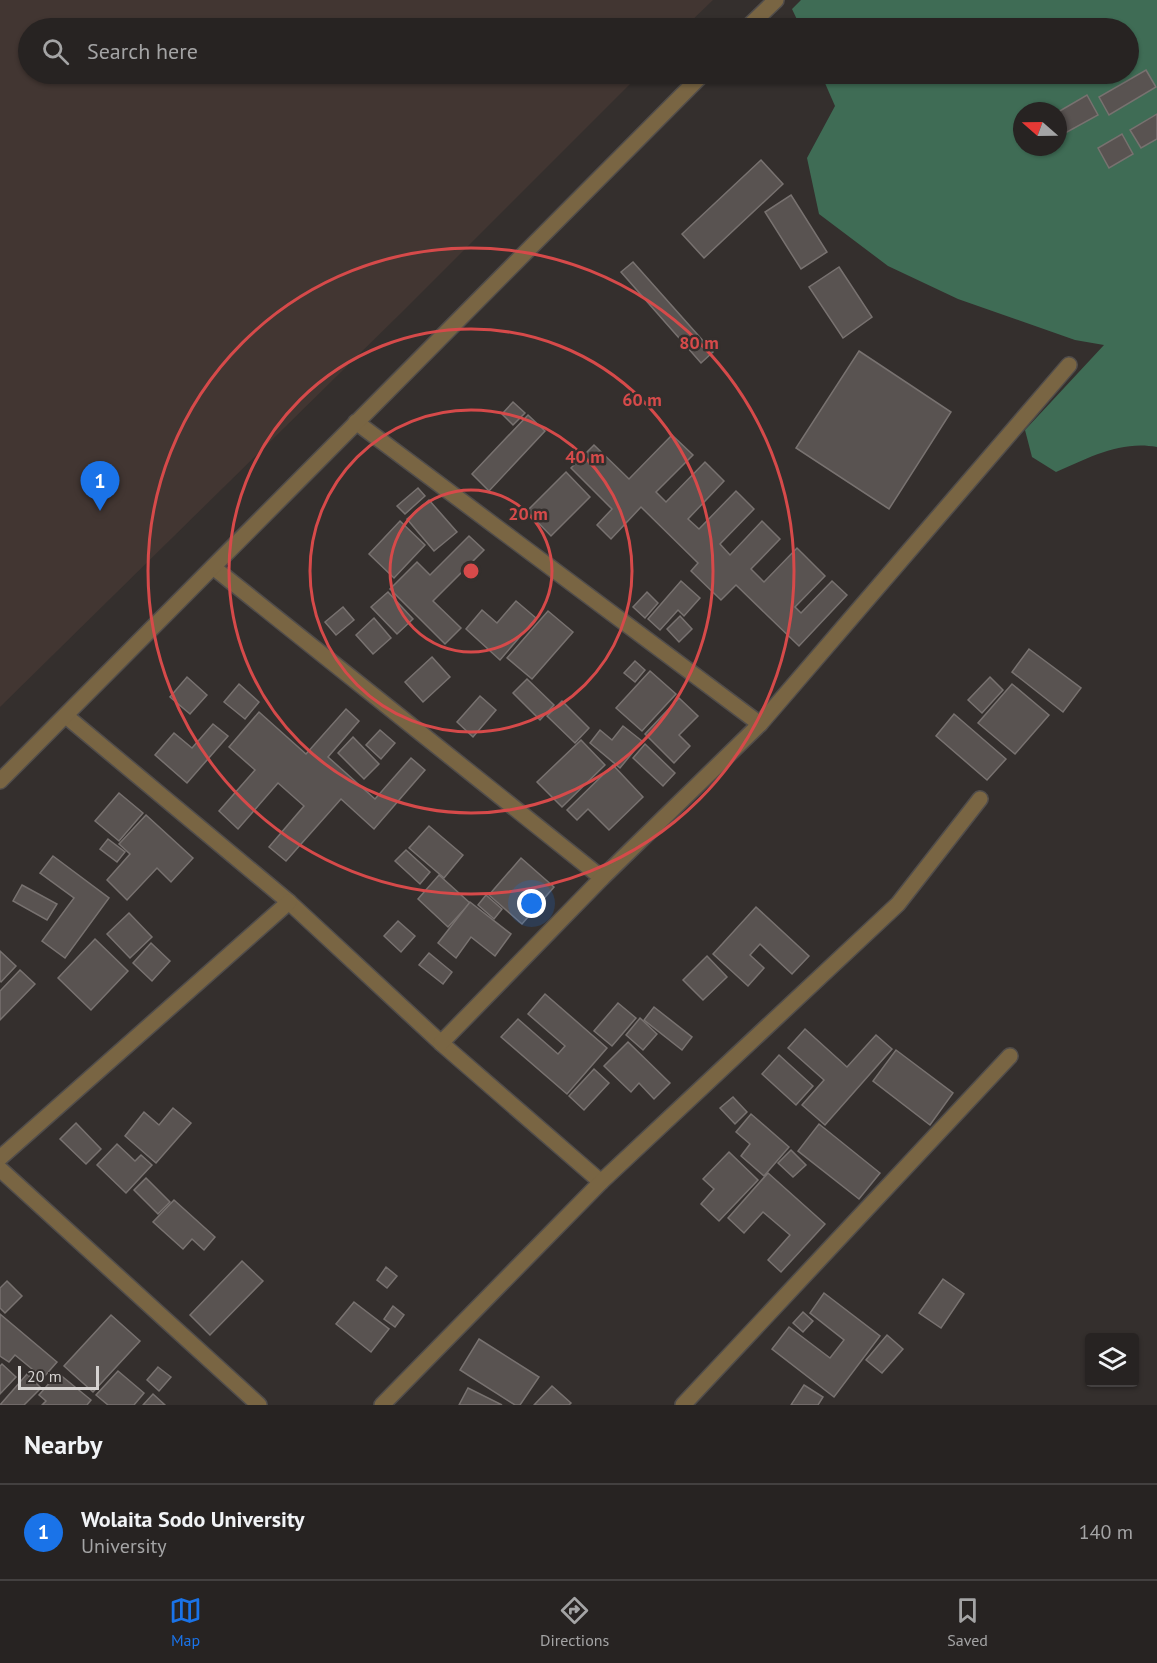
<!DOCTYPE html>
<html lang="en">
<head>
<meta charset="utf-8">
<style>
  body { margin:0; font-family:"PT Sans",sans-serif; background:#332f2f; color:#f1f3f6 }
  .controls { position:absolute; right:18px; bottom:18px; display:grid; overflow:hidden; border-radius:6px; box-shadow:0 2px 4px #0004 }
  .controls button { width:54px; height:54px; display:grid; place-items:center; padding:0; border:0; border-bottom:2px solid #434040; background:#272322; color:#f1f3f6; font:30px sans-serif }
  .compass { position:absolute; left:1013px; top:102px; width:54px; height:54px; border-radius:50%; background:#272322; box-shadow:0 2px 4px #0004; rotate:290deg }
  .scale { position:absolute; left:18px; bottom:15px; width:81px; box-sizing:border-box; padding-left:6px; border:3px solid #d6d3d1; border-top:0; font-size:16px; line-height:21px; white-space:nowrap; color:#d6d3d1; -webkit-text-stroke:4px #342f2d; paint-order:stroke }
  .you { position:absolute; left:532px; top:904px; width:21px; height:21px; margin:-15px; border:4px solid #fff; border-radius:50%; background:#1a73e8; box-shadow:0 0 0 9px #1a73e833 }
  .badge { display:grid; place-items:center; width:39px; height:39px; border-radius:50%; background:#1a73e8; color:#fff; font-size:20px; font-weight:700 }
  .pin { position:absolute; translate:-50% -50px; filter:drop-shadow(0 2px 3px #0008) }
  .pin::after { content:''; position:absolute; top:32px; width:21px; height:18px; background:inherit; clip-path:polygon(0 0,100% 0,50% 100%) }
  .list { margin:0; padding:0; list-style:none }
  h2 { display:flex; justify-content:space-between; align-items:center; height:78px; margin:0; padding:0 24px; font-size:26px }
  h2 small { font-size:20px; font-weight:400; color:#a4a4a5 }
  .list li { display:grid; grid-template-columns:39px 1fr auto; gap:18px; align-items:center; box-sizing:border-box; height:96px; padding:0 24px; border-top:2px solid #434040 }
  .list b { display:block; font-size:22px; white-space:nowrap }
  .list p { margin:0; font-size:20px; white-space:nowrap; color:#a4a4a5 }
  .list em { font-size:20px; font-style:normal; color:#a4a4a5 }
  .icon { flex:none; width:33px; height:33px; fill:none; stroke:currentColor; stroke-width:2; stroke-linecap:round; stroke-linejoin:round }
  .map { position:relative; flex:none; width:1157px; height:1405px; overflow:hidden }
  .search { position:absolute; background:#272322; box-shadow:0 2px 4px #0004; left:18px; right:18px; top:18px; height:66px; display:flex; align-items:center; gap:15px; box-sizing:border-box; padding:0 21px; border-radius:33px; color:#a4a4a5; font-size:22px }
  .sheet { height:174px; background:#272322 }
  nav { display:flex; justify-content:space-around; align-items:center; box-sizing:border-box; height:84px; border-top:2px solid #434040; background:#272322; font-size:16px; color:#a4a4a5 }
  nav a { display:grid; justify-items:center; gap:3px }
  nav .on { color:#1a73e8 }
  .map>svg:first-child { display:block }
</style>
</head>
<body>
<div class="map">
<svg width="1157" height="1405" viewBox="0 0 1157 1405">
  <rect width="100%" height="100%" fill="#342f2d"/>
  <path fill="#423632" d="M0,0H713L684,28H28V74H640L400,314L0,707Z"/>
  <path fill="#3f6c55" fill-rule="evenodd" d="M801,0H1157V447C1121,440 1088,458 1056,472L1032,457L1025,430L1104,345L1075,340L958,299L888,266L819,214L807,158L835,106L821,74H1128V28H801L792,9ZM1022,111H1058V147H1022Z"/>
  <g fill="#595351" stroke="#787270" stroke-width="1.5">
    <path d="M1146,70L1156,87L1109,115L1099,97Z"/>
    <path d="M1087,95L1098,115L1058,137V112Z"/>
    <path d="M1157,114V139L1141,148L1130,130Z"/>
    <path d="M1122,134L1133,154L1109,168L1098,148Z"/>
    <path d="M761,160L783,184L704,258L682,234Z"/>
    <path d="M791,195L827,252L801,269L765,212Z"/>
    <path d="M633,262L713,352L701,363L621,272Z"/>
    <path d="M839,267L872,317L843,338L809,287Z"/>
    <path d="M859,351L951,412L889,509L796,448Z"/>
    <path d="M513,402L525,413L513,425L502,414Z"/>
    <path d="M528,415L545,431L489,491L472,474Z"/>
    <path d="M672,435L693,455L656,492L666,502L705,462L724,481L688,519L699,529L736,491L754,509L720,544L730,555L762,521L780,539L751,569L764,582L797,548L825,576L795,607L801,613L832,581L847,595L799,646L736,585L721,600L691,571L698,563L641,507L611,539L597,525L612,509L571,468L594,445L629,479Z"/>
    <path d="M566,472L590,497L551,536L527,511Z"/>
    <path d="M418,488L425,496L405,514L397,506Z"/>
    <path d="M429,500L457,532L434,551L407,519Z"/>
    <path d="M400,521L425,545L394,578L369,554Z"/>
    <path d="M469,536L484,550L433,601L461,628L445,644L390,589L417,562L430,575Z"/>
    <path d="M681,581L700,598L684,616L678,610L660,630L648,619Z"/>
    <path d="M388,592L413,619L397,634L371,607Z"/>
    <path d="M647,592L658,603L645,618L633,607Z"/>
    <path d="M516,601L536,618L500,660L466,629L482,610L497,623Z"/>
    <path d="M343,607L354,620L336,635L325,622Z"/>
    <path d="M548,611L573,632L532,679L507,658Z"/>
    <path d="M680,616L692,629L679,642L667,629Z"/>
    <path d="M374,618L391,638L373,654L356,635Z"/>
    <path d="M1029,649L1081,688L1063,712L1012,672Z"/>
    <path d="M432,657L450,677L423,702L405,682Z"/>
    <path d="M635,661L645,670L635,682L624,673Z"/>
    <path d="M650,671L676,694L642,731L616,708Z"/>
    <path d="M187,677L207,695L190,714L170,697Z"/>
    <path d="M990,677L1003,690L982,713L968,700Z"/>
    <path d="M527,679L554,705L540,720L513,693Z"/>
    <path d="M239,684L259,702L245,719L224,702Z"/>
    <path d="M1012,684L1049,715L1015,754L978,723Z"/>
    <path d="M480,696L496,710L473,737L457,722Z"/>
    <path d="M679,698L698,716L679,735L690,746L674,763L645,734Z"/>
    <path d="M562,701L589,728L575,743L547,716Z"/>
    <path d="M346,709L359,721L328,757L375,799L411,758L425,770L374,829L341,799L286,861L269,847L304,806L278,783L238,829L219,811L255,770L229,747L259,712L306,754Z"/>
    <path d="M954,714L1006,759L987,780L936,736Z"/>
    <path d="M213,724L228,736L187,783L155,755L174,733L192,748Z"/>
    <path d="M623,726L642,741L620,768L590,743L600,730L612,740Z"/>
    <path d="M380,730L395,743L381,759L366,745Z"/>
    <path d="M353,737L379,764L364,779L338,753Z"/>
    <path d="M581,740L605,765L562,807L537,782Z"/>
    <path d="M645,744L675,773L663,786L633,758Z"/>
    <path d="M613,765L643,797L609,830L588,809L577,820L567,810Z"/>
    <path d="M119,793L143,813L119,841L95,821Z"/>
    <path d="M146,815L193,858L171,882L157,868L127,900L107,880L130,854L119,844Z"/>
    <path d="M429,826L463,855L444,878L409,848Z"/>
    <path d="M108,839L125,852L117,862L100,849Z"/>
    <path d="M406,850L430,872L420,884L395,861Z"/>
    <path d="M53,856L109,898L65,958L42,941L74,898L40,873Z"/>
    <path d="M521,858L554,887L522,924L489,895Z"/>
    <path d="M439,875L470,903L448,927L418,899Z"/>
    <path d="M22,885L57,904L47,920L13,901Z"/>
    <path d="M486,895L502,909L494,919L478,905Z"/>
    <path d="M470,902L511,934L495,956L471,937L456,958L438,943Z"/>
    <path d="M756,907L809,956L792,974L760,944L750,955L764,968L748,986L713,954Z"/>
    <path d="M129,913L152,937L130,958L107,934Z"/>
    <path d="M398,921L415,936L401,952L384,936Z"/>
    <path d="M95,939L128,971L91,1010L58,978Z"/>
    <path d="M151,943L170,961L152,981L133,963Z"/>
    <path d="M0,951L16,966L1,982L0,981Z"/>
    <path d="M429,953L452,972L443,984L419,965Z"/>
    <path d="M707,956L727,977L703,1000L683,980Z"/>
    <path d="M20,970L35,984L0,1020V991Z"/>
    <path d="M545,994L607,1048L567,1094L501,1037L518,1019L558,1054L565,1046L528,1014Z"/>
    <path d="M618,1003L636,1018L612,1046L594,1031Z"/>
    <path d="M654,1007L692,1037L682,1050L644,1020Z"/>
    <path d="M640,1018L657,1034L643,1050L626,1035Z"/>
    <path d="M805,1029L847,1067L876,1035L892,1049L825,1125L802,1105L824,1080L788,1048Z"/>
    <path d="M628,1042L670,1083L654,1099L639,1083L631,1092L604,1066Z"/>
    <path d="M896,1050L953,1093L930,1125L873,1081Z"/>
    <path d="M779,1055L813,1086L796,1105L762,1074Z"/>
    <path d="M594,1069L609,1083L584,1110L569,1096Z"/>
    <path d="M733,1097L747,1112L735,1124L720,1108Z"/>
    <path d="M173,1108L191,1123L156,1163L125,1136L144,1112L159,1125Z"/>
    <path d="M751,1114L789,1147L764,1176L741,1156L750,1144L736,1132Z"/>
    <path d="M76,1123L101,1149L86,1164L60,1139Z"/>
    <path d="M819,1124L880,1173L859,1199L798,1151Z"/>
    <path d="M117,1144L135,1161L141,1155L152,1165L126,1193L97,1165Z"/>
    <path d="M791,1150L806,1165L793,1177L778,1163Z"/>
    <path d="M729,1152L758,1180L719,1221L701,1204L714,1189L703,1179Z"/>
    <path d="M768,1173L825,1224L781,1272L768,1260L790,1235L763,1212L744,1233L728,1218Z"/>
    <path d="M146,1178L170,1202L158,1214L134,1190Z"/>
    <path d="M174,1200L215,1237L204,1250L192,1239L183,1249L153,1222Z"/>
    <path d="M242,1261L263,1281L210,1335L190,1315Z"/>
    <path d="M386,1267L397,1276L387,1288L377,1280Z"/>
    <path d="M943,1279L964,1294L941,1328L919,1313Z"/>
    <path d="M7,1281L22,1296L5,1313L0,1308V1288Z"/>
    <path d="M824,1293L880,1336L834,1397L772,1349L789,1327L830,1358L844,1340L810,1313Z"/>
    <path d="M354,1302L389,1329L371,1352L336,1324Z"/>
    <path d="M393,1306L404,1315L395,1327L384,1319Z"/>
    <path d="M803,1312L813,1321L803,1332L793,1323Z"/>
    <path d="M0,1314L57,1362L43,1378L15,1355L9,1362L0,1356Z"/>
    <path d="M111,1315L140,1341L93,1392L64,1366Z"/>
    <path d="M887,1335L903,1349L882,1373L866,1360Z"/>
    <path d="M479,1339L539,1377L520,1405H515L460,1370Z"/>
    <path d="M2,1364L16,1377L0,1394V1366Z"/>
    <path d="M158,1367L171,1377L159,1391L147,1380Z"/>
    <path d="M118,1371L144,1393L134,1405H108L96,1395Z"/>
    <path d="M58,1373L91,1400L87,1405H42L46,1401L39,1395Z"/>
    <path d="M27,1374L41,1388L24,1405H0Z"/>
    <path d="M804,1385L823,1397L818,1405H791Z"/>
    <path d="M552,1386L571,1403L569,1405H534Z"/>
    <path d="M468,1388L502,1405H459Z"/>
    <path d="M153,1394L165,1405H143Z"/>
  </g>
  <g fill="none" stroke-linecap="round" stroke-linejoin="round">
    <defs>
      <g id="minor">
        <path d="M747,28L776,0"/>
        <path d="M356,422L760,724"/>
        <path d="M213,567L602,878"/>
        <path d="M66,716L289,902L441,1043L601,1182"/>
        <path d="M0,781L703,74"/>
        <path d="M441,1043L602,878L760,724L1069,365"/>
        <path d="M0,1158L289,902"/>
        <path d="M0,1169L259,1405"/>
        <path d="M382,1405L601,1182L898,904L980,799"/>
        <path d="M683,1405L1010,1056"/>
      </g>
    </defs>
    <use href="#minor" stroke="#514d4b" stroke-width="18"/>
    <use href="#minor" stroke="#796543" stroke-width="15"/>
  </g>
  <g fill="none" stroke="#d64a4a" stroke-width="3">
    <circle cx="471" cy="571" r="81"/>
    <circle cx="471" cy="571" r="161"/>
    <circle cx="471" cy="571" r="242"/>
    <circle cx="471" cy="571" r="323"/>
  </g>
  <circle cx="471" cy="571" r="9" fill="#d64a4a" stroke="#342f2d" stroke-width="3"/>
  <g font-size="18" text-anchor="middle" font-weight="bold" fill="#d64a4a" stroke="#342f2d" stroke-width="5" stroke-linejoin="round" paint-order="stroke">
    <text x="699" y="349">80 m</text>
    <text x="642" y="406">60 m</text>
    <text x="585" y="463">40 m</text>
    <text x="528" y="520">20 m</text>
  </g>
</svg>
<div class="controls">
<button><svg class="icon" aria-label="layers" viewBox="0 0 24 24"><path d="M12 4l9 5-9 5-9-5zM3 14l9 5 9-5"/></svg></button>
</div>
<svg class="compass" viewBox="-18 -18 36 36"><path d="M0-13l5 13h-10z" fill="#e53935"/><path d="M0 13l5-13h-10z" fill="#a4a4a5"/></svg>
<div class="scale">20 m</div>
<div class="you"></div>
<div class="pin badge" style="left:100px;top:511px">1</div>
<div class="search"><svg class="icon" aria-label="search" viewBox="0 0 24 24"><circle cx="10" cy="10" r="6"/><path d="M15 15l6 6"/></svg>Search here</div>
</div>
<section class="sheet">
<h2>Nearby<small></small></h2>
<ul class="list">
<li><span class="badge">1</span><div><b>Wolaita Sodo University</b><p>University</p></div><em>140 m</em></li>
</ul>
</section>
<nav>
<a class="on"><svg class="icon" aria-label="map" viewBox="0 0 24 24"><path d="M3 6l6-2 6 2 6-2v14l-6 2-6-2-6 2zM9 4v14M15 6v14"/></svg>Map</a>
<a><svg class="icon" aria-label="directions" viewBox="0 0 24 24"><path d="M12 3l9 9-9 9-9-9zM9 14v-3h6M13 9l2 2-2 2"/></svg>Directions</a>
<a><svg class="icon" aria-label="saved" viewBox="0 0 24 24"><path d="M7 4h10v16l-5-4-5 4z"/></svg>Saved</a>
</nav>
</body>
</html>
